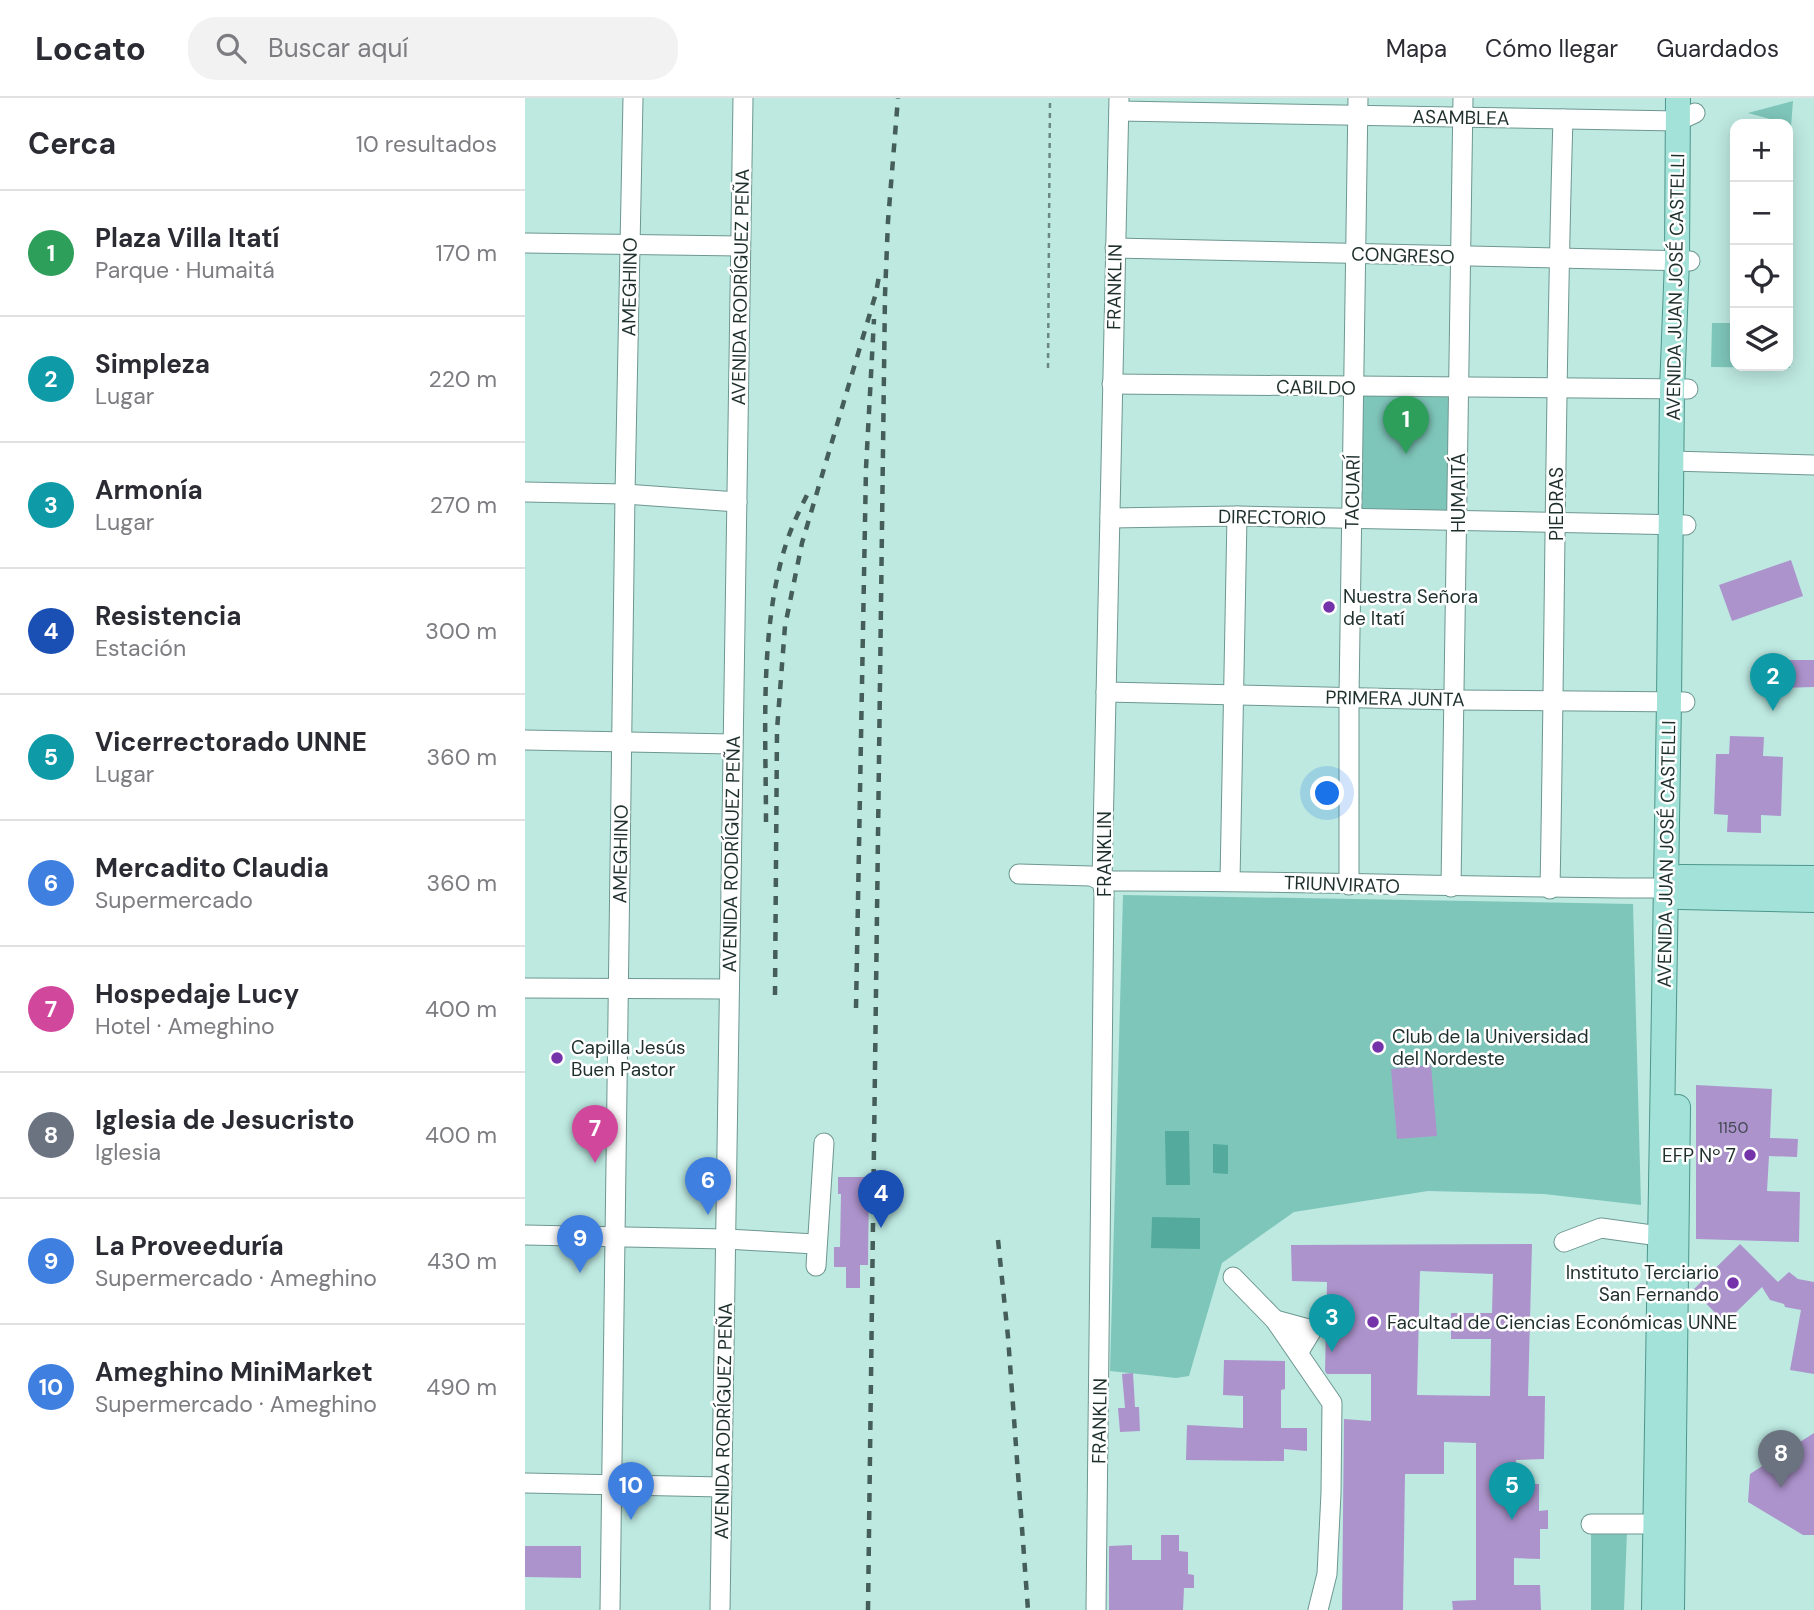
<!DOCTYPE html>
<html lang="es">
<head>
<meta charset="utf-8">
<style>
  body { margin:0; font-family:"DM Sans",sans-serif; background:#f2f2f3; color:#2b2b33 }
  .controls { position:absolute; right:21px; top:21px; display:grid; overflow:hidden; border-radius:14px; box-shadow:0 4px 18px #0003 }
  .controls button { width:63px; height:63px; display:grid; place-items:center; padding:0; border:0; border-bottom:2px solid #e1e1e2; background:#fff; color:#2b2b33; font:35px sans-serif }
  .you { position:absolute; left:803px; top:696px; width:24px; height:24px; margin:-18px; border:5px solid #fff; border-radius:50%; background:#1a73e8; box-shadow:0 0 0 10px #1a73e833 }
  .badge { display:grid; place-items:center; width:46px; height:46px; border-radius:50%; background:#7c3aed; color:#fff; font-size:23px; font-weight:700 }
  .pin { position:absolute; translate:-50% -58px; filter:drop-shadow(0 2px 4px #0008) }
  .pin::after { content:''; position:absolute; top:37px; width:24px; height:21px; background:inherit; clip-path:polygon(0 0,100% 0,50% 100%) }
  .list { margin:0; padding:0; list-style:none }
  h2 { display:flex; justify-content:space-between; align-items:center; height:91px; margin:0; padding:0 28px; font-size:30px }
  h2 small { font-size:23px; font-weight:400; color:#7c7c81 }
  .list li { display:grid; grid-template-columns:46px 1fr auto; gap:21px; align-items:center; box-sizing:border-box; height:126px; padding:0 28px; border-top:2px solid #e1e1e2 }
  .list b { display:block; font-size:26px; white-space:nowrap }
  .list p { margin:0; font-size:23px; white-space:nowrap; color:#7c7c81 }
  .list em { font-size:23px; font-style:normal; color:#7c7c81 }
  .icon { flex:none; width:38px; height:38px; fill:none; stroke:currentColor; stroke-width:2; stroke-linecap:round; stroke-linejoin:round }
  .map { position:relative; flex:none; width:1289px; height:1512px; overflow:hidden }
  header { display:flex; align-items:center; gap:42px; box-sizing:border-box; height:98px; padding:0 35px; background:#fff; border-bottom:2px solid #e1e1e2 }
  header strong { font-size:33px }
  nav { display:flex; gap:38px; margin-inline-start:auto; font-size:24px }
  .search { width:490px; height:63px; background:#f2f2f3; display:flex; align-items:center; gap:18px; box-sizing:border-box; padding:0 24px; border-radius:28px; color:#7c7c81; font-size:26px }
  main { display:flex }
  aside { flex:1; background:#fff }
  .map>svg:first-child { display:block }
</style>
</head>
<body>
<header>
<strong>Locato</strong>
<div class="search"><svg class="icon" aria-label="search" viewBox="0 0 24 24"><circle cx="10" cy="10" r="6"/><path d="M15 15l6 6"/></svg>Buscar aquí</div>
<nav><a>Mapa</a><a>Cómo llegar</a><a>Guardados</a></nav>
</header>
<main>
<aside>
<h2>Cerca<small>10 resultados</small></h2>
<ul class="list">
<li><span class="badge" style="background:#2e9e5b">1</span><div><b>Plaza Villa Itatí</b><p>Parque · Humaitá</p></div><em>170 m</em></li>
<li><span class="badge" style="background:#0f9aa8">2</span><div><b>Simpleza</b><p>Lugar</p></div><em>220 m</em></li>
<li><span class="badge" style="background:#0f9aa8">3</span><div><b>Armonía</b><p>Lugar</p></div><em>270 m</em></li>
<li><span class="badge" style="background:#1a4fb4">4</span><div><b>Resistencia</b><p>Estación</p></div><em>300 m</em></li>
<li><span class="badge" style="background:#0f9aa8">5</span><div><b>Vicerrectorado UNNE</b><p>Lugar</p></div><em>360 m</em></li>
<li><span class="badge" style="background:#3f7fe0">6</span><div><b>Mercadito Claudia</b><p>Supermercado</p></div><em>360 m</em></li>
<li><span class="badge" style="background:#d1479c">7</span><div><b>Hospedaje Lucy</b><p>Hotel · Ameghino</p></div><em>400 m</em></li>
<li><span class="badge" style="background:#6b7280">8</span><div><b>Iglesia de Jesucristo</b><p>Iglesia</p></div><em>400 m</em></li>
<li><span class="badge" style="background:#3f7fe0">9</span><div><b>La Proveeduría</b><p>Supermercado · Ameghino</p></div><em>430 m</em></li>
<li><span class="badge" style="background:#3f7fe0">10</span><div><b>Ameghino MiniMarket</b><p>Supermercado · Ameghino</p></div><em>490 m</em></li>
</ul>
</aside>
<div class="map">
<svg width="1289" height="1512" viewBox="0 0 1289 1512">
  <rect width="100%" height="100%" fill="#bde9e1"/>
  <g fill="#7fc6ba">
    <path d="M1268,3L1266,29L1263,26L1223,15Z"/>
    <path d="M1187,225H1210V268H1263V226H1266L1265,270L1186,269Z"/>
    <path d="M836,297L927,298L926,415L835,414Z"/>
    <path d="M598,797L1108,806L1116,1107L1019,1096L903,1093L769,1114L697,1165L664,1278L651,1280L585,1273Z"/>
    <path d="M1102,1434L1099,1512H1066V1435Z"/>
  </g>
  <g fill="#53aa9d">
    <path d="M640,1033H664L665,1087H641Z"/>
    <path d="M688,1046L703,1047V1076L688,1075Z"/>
    <path d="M627,1119L675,1120V1151L626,1150Z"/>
  </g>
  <g fill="#ad93cc" fill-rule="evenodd">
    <path d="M1266,462L1278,498L1207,523L1194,487Z"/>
    <path d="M1254,562H1289V589L1255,590Z"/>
    <path d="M1205,638L1239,639L1238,658L1258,659L1256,718L1236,717V735L1202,734L1203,717L1189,716L1191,656H1204Z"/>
    <path d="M906,967L912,1038L872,1041L866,971Z"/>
    <path d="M1171,987L1247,991L1245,1040L1273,1041L1272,1059L1244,1058L1242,1093L1275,1094L1274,1144L1171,1141Z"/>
    <path d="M313,1079H344L343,1167H335V1190H321V1169H309V1149H315L316,1096H313Z"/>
    <path d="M1007,1146L1003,1298H1020L1019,1361L991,1362V1386H1014V1413L1023,1412V1431H1015V1461L989,1460V1487H1015L1016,1512H928L927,1503L951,1502V1345L919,1344V1376H880L878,1512H817L819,1321L846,1323V1276H802L800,1273L802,1184L767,1183L766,1147ZM895,1173L968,1176L967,1215H926V1241H966L965,1298L892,1297Z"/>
    <path d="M1215,1146L1253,1184L1264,1174L1273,1181L1289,1184V1276L1265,1272L1276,1212L1260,1209L1259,1206L1245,1202L1237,1189L1200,1225L1168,1192Z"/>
    <path d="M699,1262L760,1263V1291L756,1292V1330H782V1353L759,1351V1363L661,1362L662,1327L718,1330V1298L698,1297Z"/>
    <path d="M608,1275L610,1309H614L615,1333L595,1334L593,1310H600L597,1276Z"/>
    <path d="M1289,1335V1437H1278L1223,1404L1225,1376Z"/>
    <path d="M636,1437H654V1453L663,1454V1476L669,1477V1490H659L658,1512H584V1448L607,1447V1462H636Z"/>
    <path d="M0,1448H56V1480L0,1479Z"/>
  </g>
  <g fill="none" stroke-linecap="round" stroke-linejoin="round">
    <defs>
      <g id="minor">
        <path d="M594,13L1153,23L1170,15"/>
        <path d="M0,145L215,148"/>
        <path d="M590,150L1165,163"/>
        <path d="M587,286L1163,291"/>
        <path d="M1146,363L1289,367"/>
        <path d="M0,394L100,396L212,404"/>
        <path d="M585,420L712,418L1161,427"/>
        <path d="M581,594L930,602L1160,604"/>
        <path d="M0,642L207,646"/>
        <path d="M494,776L566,778L577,783C765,782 953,790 1141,790L1151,797"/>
        <path d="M705,783L712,418"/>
        <path d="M824,787V599L833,0"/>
        <path d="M926,789L938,0"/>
        <path d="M1025,791C1030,534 1030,278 1038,21"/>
        <path d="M0,890L204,891"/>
        <path d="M0,1137L201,1141L290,1146"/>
        <path d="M1039,1144L1076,1130L1134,1138"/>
        <path d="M291,1168L299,1045"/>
        <path d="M708,1179L750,1222L807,1305L806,1395L802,1476L793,1512"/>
        <path d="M750,1222L787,1232L773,1255"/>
        <path d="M0,1385L197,1389"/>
        <path d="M1066,1426H1130"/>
        <path d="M85,1512L100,396L108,0"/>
        <path d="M195,1512L218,0"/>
        <path d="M571,1512L579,794L577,783L594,0"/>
      </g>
      <g id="major">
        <path d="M1141,790L1156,779L1289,780"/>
        <path d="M1155,799L1289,802"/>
        <path d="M1129,1512L1144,603L1147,292L1152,162L1153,0"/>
        <path d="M1147,1512L1153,1009"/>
      </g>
    </defs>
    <use href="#minor" stroke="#6d9790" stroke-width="21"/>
    <use href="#major" stroke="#4d968b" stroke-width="26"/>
    <path stroke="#6a8782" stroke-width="2.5" stroke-dasharray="5 5" stroke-linecap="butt" d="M523,270L525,0"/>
    <use href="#minor" stroke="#fff" stroke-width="19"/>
    <use href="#major" stroke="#a3e2d8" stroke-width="24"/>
    <g stroke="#465e5a" stroke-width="4.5" stroke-dasharray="9 9" stroke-linecap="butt">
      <path d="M241,724C241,636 234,531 261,446C267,427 276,409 285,391"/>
      <path d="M250,897L252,632L260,528L277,445L351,195L354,178"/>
      <path d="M331,910L341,370L349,221"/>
      <path d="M473,1142L483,1239L503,1512"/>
      <path d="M343,1512L360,197L363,123L373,0"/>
    </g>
  </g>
  <g fill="#7433a8" stroke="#fff" stroke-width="2.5">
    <circle cx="804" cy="509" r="7"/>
    <circle cx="853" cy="949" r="7"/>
    <circle cx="32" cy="960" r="7"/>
    <circle cx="1225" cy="1057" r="7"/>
    <circle cx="1208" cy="1185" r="7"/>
    <circle cx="848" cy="1224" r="7"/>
  </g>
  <g text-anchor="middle" stroke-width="5" stroke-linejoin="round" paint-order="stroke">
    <g font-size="16" fill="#424854">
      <text x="1208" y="1035">1150</text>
    </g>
    <g font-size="19" fill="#1e2f2c" stroke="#fff">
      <text transform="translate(936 19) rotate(1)" y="7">ASAMBLEA</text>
      <text transform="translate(878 157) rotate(2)" y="7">CONGRESO</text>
      <text transform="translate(104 189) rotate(-89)" y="7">AMEGHINO</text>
      <text transform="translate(215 189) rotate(-89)" y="7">AVENIDA RODRÍGUEZ PEÑA</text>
      <text transform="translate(589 189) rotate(-89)" y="7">FRANKLIN</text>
      <text transform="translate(1150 189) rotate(-89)" y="7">AVENIDA JUAN JOSÉ CASTELLI</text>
      <text transform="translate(791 289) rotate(1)" y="7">CABILDO</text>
      <text transform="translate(827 394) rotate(-89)" y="7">TACUARÍ</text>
      <text transform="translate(933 395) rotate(-90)" y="7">HUMAITÁ</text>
      <text transform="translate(1031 406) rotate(-90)" y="7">PIEDRAS</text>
      <text transform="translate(747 419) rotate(1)" y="7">DIRECTORIO</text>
      <text transform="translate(870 600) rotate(1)" y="7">PRIMERA JUNTA</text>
      <text transform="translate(95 756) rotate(-89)" y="7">AMEGHINO</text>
      <text transform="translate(206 756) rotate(-89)" y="7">AVENIDA RODRÍGUEZ PEÑA</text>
      <text transform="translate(579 756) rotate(-90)" y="7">FRANKLIN</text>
      <text transform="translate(1141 756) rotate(-89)" y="7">AVENIDA JUAN JOSÉ CASTELLI</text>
      <text transform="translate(817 786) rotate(2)" y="7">TRIUNVIRATO</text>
      <text transform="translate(198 1323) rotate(-89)" y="7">AVENIDA RODRÍGUEZ PEÑA</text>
      <text transform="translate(574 1323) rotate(-89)" y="7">FRANKLIN</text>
    </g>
    <g font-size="19" fill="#1e2f2c" stroke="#fff" text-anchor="start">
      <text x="818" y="505">Nuestra Señora<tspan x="818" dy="22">de Itatí</tspan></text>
      <text x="867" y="945">Club de la Universidad<tspan x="867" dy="22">del Nordeste</tspan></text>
      <text x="46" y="956">Capilla Jesús<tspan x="46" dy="22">Buen Pastor</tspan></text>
      <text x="1211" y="1064" text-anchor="end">EFP Nº 7</text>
      <text x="1194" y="1181" text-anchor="end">Instituto Terciario<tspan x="1194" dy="22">San Fernando</tspan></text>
      <text x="862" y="1231">Facultad de Ciencias Económicas UNNE</text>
    </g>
  </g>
</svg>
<div class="controls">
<button>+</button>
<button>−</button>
<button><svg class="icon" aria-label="locate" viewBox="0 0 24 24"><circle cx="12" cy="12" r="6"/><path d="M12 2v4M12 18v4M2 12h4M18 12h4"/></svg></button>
<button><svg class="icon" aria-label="layers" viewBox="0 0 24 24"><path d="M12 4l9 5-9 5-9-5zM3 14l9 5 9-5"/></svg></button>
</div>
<div class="you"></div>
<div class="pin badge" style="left:881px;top:356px;background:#2e9e5b">1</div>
<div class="pin badge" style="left:1248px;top:613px;background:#0f9aa8">2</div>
<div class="pin badge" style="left:807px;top:1254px;background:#0f9aa8">3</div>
<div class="pin badge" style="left:356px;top:1130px;background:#1a4fb4">4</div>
<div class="pin badge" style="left:987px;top:1422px;background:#0f9aa8">5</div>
<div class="pin badge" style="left:183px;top:1117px;background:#3f7fe0">6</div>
<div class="pin badge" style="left:70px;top:1065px;background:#d1479c">7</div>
<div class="pin badge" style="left:1256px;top:1390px;background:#6b7280">8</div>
<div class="pin badge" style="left:55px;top:1175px;background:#3f7fe0">9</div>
<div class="pin badge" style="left:106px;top:1422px;background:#3f7fe0">10</div>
</div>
</main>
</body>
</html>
